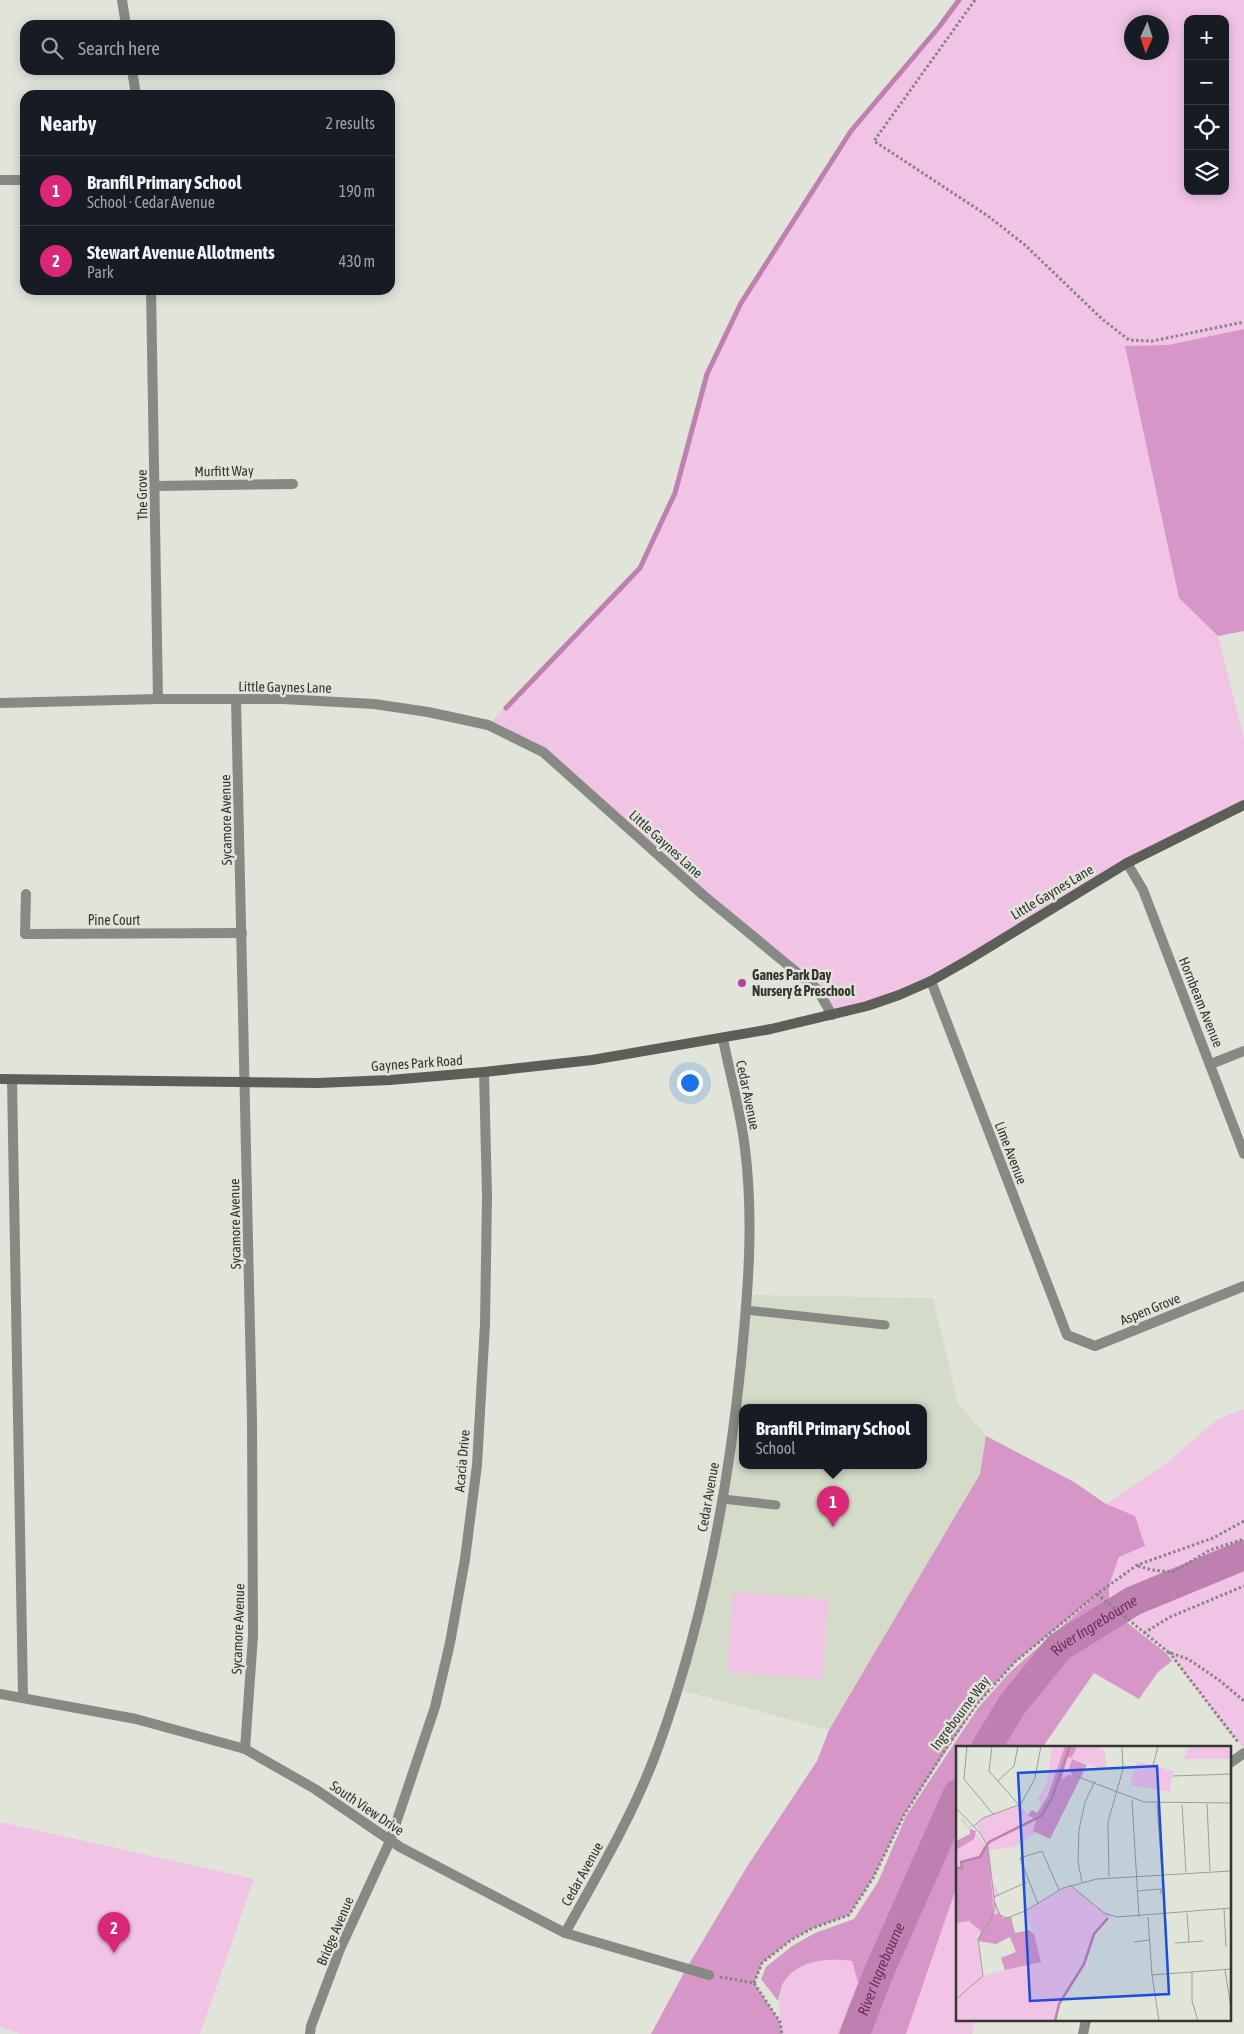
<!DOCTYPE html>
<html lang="en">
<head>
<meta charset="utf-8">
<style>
  body { margin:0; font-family:"Asap Condensed",sans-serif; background:#20242c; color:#f1f3f6 }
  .controls { position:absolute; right:15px; top:15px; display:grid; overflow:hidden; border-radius:10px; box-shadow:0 2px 12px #0003 }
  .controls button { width:45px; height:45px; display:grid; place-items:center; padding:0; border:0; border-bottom:1px solid #363941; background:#171b24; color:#f1f3f6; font:25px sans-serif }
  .compass { position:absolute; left:1124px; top:15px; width:45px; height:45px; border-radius:50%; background:#171b24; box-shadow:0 2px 12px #0003; rotate:183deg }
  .you { position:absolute; left:689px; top:1082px; width:18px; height:18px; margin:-12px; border:4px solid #fff; border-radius:50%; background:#1a73e8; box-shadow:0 0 0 8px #1a73e833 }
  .badge { display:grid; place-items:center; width:32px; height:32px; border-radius:50%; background:#db2777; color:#fff; font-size:16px; font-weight:700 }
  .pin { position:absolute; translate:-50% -41px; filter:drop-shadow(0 1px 2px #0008) }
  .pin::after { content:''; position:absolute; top:26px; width:18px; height:15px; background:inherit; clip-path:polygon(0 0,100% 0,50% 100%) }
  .popup { position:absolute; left:739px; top:1404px; width:188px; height:65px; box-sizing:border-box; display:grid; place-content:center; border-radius:10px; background:#171b24; filter:drop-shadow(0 1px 4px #0005); font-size:16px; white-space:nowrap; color:#9ea1a6 }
  .popup b { font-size:19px; color:#f1f3f6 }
  .popup::after { content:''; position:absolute; left:50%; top:100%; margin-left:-10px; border:10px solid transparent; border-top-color:#171b24 }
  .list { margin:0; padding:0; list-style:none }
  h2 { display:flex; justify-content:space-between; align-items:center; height:65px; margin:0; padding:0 20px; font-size:21px }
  h2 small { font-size:16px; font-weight:400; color:#9ea1a6 }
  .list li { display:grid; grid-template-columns:32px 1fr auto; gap:15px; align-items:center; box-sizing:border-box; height:70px; padding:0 20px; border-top:1px solid #363941 }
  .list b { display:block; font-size:19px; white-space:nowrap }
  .list p { margin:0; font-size:16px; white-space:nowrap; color:#9ea1a6 }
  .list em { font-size:16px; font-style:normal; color:#9ea1a6 }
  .icon { flex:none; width:28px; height:28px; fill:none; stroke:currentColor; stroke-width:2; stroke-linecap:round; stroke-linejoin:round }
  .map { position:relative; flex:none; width:1244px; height:2034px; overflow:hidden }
  .search { position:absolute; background:#171b24; box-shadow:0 2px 12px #0003; left:20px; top:20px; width:375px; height:55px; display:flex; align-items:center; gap:12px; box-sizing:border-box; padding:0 18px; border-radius:15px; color:#9ea1a6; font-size:19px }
  .panel { position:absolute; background:#171b24; box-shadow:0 2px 12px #0003; left:20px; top:90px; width:375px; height:205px; border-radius:15px }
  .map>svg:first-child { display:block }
</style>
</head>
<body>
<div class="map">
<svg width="1244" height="2034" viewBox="0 0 1244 2034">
  <rect width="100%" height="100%" fill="#e0e4d9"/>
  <path fill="#d4dbc8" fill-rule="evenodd" d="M748,1295L933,1298L958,1403L986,1436L980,1474L829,1730L677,1689L723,1499ZM743,1408H923V1466H743Z"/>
  <g fill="#f1c4e6" fill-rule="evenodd">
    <path d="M959,0H1244V329L1168,345L1125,346L1179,598L1218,636L1244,739V805L1129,861L931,981L832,1015L817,989L543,752L488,725L640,568L675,493L707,374L741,303L851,131L939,27ZM1188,19H1225V191H1188ZM1132,22H1162V52H1132Z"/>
    <path d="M1244,1409V1748L1229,1733L1168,1652L1113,1607L1109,1585L1119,1557L1106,1504L1164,1465L1218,1419Z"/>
    <path d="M733,1592L828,1599L822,1679L727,1672Z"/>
    <path d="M0,1822L254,1879L200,2034H21L0,2027Z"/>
    <path d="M958,1883V2020H974L972,2034H906Z"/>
    <path d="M830,1958L852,1961L858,1983L839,2034H782C778,2009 775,1977 803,1965C811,1962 821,1960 830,1958Z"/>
  </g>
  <g fill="#d696c7">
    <path d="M1244,329V631L1218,636L1179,598L1125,346L1168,345Z"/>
    <path d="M986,1436L1074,1482L1106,1504L1135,1516L1145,1546L1119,1557L1109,1585L1110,1609L1166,1653L1172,1661L1158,1672L1139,1699L1094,1673L1042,1748H958V1883L906,2034H838L858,1983L852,1961C830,1958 801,1959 786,1979C781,1984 780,1995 778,2001L761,1979L766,1967L792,1946L815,1933L854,1919L878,1882L906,1816L978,1708L1009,1673L1103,1590L1015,1662L977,1704L904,1815L873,1878L849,1915L813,1928L791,1940L762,1963L754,1983L780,2022L782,2034H651L686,1969L748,1865L817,1761L829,1730L980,1474Z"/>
  </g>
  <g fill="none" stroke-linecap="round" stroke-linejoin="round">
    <path stroke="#be80af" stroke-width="5" d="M506,708L640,568L675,493L707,374L741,303L851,131L939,27L959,0"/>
    <g stroke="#be80af" stroke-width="30">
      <path id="s1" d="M986,1748L1012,1705L1059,1647L1133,1601L1244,1555"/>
      <path id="s2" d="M855,2034L878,1974L958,1794"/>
    </g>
    <g stroke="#848780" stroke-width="3" stroke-dasharray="2.5 2.5" stroke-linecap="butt">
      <path d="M975,0L874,141L988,216L1025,245L1102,319L1129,340L1152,341L1244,322"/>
      <path d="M1138,1566L1152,1570L1173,1572L1210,1550L1244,1539"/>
      <path d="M1097,1594L1168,1652L1188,1659L1219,1680L1244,1701"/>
      <path d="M1144,1633L1170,1617L1244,1586"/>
      <path d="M1169,1652L1238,1742"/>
      <path d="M720,1977L754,1983L780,2022L782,2034"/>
      <path d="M754,1983L762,1963L791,1940L813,1928L849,1915L873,1878L904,1815L945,1750L977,1704L1015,1662L1097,1594L1137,1565L1213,1538L1244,1521"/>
    </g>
    <g stroke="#878984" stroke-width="9">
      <path d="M746,1310L885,1325"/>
      <path d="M723,1499L776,1505"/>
    </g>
    <g stroke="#878984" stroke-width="10">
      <path d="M122,0L126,25"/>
      <path d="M132,70L136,95"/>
      <path d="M0,180H25"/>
      <path d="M151,290L158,699"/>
      <path d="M155,486L293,484"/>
      <path d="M236,699L252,1420L253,1636L245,1749"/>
      <path d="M0,703L158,699H283L374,704L428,712L488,725L543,752L703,895L817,989L832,1015"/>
      <path d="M1127,863L1143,890L1244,1154"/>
      <path d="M26,894L25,934L242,933"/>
      <path d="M931,981L1067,1335L1095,1346L1244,1286"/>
      <path d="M1211,1064L1244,1051"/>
      <path d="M12,1080L23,1697"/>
      <path d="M0,1694L136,1719L245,1749L315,1789L400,1847L565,1933L709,1975"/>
      <path d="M1230,1763L1244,1753"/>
      <path d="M565,1933C599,1872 635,1812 659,1745C703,1623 728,1492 741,1363C748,1292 754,1220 745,1149C741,1112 730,1075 723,1039"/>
      <path d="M310,2034L311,2026L340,1949L390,1841L435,1707L450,1643L465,1559L477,1465L485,1324L487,1196L484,1072"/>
      <path d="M1083,2034L1086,2020"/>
    </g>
    <path stroke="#5c5f58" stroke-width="10" d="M0,1079L318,1083L390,1080L484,1072L592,1060L771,1029L867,1006L899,995L931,981L968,960L1127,863L1244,805"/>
  </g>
  <circle fill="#b2429e" stroke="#e0e4d9" stroke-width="2" cx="742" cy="983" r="5"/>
  <g text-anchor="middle" stroke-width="5" stroke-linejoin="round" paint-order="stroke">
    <g font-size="14" fill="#343632" stroke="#e0e4d9">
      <text transform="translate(224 471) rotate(-1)" y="5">Murfitt Way</text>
      <text transform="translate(142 495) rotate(-91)" y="5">The Grove</text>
      <text transform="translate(285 687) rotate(1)" y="5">Little Gaynes Lane</text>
      <text transform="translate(226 820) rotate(-91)" y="5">Sycamore Avenue</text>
      <text transform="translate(666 844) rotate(42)" y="5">Little Gaynes Lane</text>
      <text transform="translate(1052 892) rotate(-31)" y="5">Little Gaynes Lane</text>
      <text x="114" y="925">Pine Court</text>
      <text transform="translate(1201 1002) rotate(68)" y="5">Hornbeam Avenue</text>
      <text transform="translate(417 1063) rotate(-4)" y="5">Gaynes Park Road</text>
      <text transform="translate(748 1095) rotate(78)" y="5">Cedar Avenue</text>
      <text transform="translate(1011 1153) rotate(69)" y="5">Lime Avenue</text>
      <text transform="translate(235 1224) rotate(-91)" y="5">Sycamore Avenue</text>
      <text transform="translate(1150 1309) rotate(-22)" y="5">Aspen Grove</text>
      <text transform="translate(462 1461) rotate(-85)" y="5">Acacia Drive</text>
      <text transform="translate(708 1497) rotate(-80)" y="5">Cedar Avenue</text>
      <text transform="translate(238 1629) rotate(-88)" y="5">Sycamore Avenue</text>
      <text transform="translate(960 1713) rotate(-53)" y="5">Ingrebourne Way</text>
      <text transform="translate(367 1808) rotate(34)" y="5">South View Drive</text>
      <text transform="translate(582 1874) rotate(-61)" y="5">Cedar Avenue</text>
      <text transform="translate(335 1931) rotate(-67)" y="5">Bridge Avenue</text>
    </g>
    <g font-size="14" font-weight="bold" fill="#343632" stroke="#e0e4d9" text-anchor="start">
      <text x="752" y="980">Ganes Park Day<tspan x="752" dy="16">Nursery &amp; Preschool</tspan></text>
    </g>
    <g font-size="15" font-style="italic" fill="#722864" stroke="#e0e4d9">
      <text dy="5" stroke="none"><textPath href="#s1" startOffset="166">River Ingrebourne</textPath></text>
      <text dy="5" stroke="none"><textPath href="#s2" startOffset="70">River Ingrebourne</textPath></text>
    </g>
  </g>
  <g transform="translate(956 1746)">
    <rect width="275" height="275" fill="#e0e4d9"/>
    <path d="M96,0H109L87,58L81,54L91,37ZM121,0H140L149,6L150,24L116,13L114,31L106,33L111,12ZM233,0H275V13H228ZM181,15L217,25L214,46L174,39ZM63,59L79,75L77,85L81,86L58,101L34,104L20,79L27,72ZM5,71L32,101L37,135L43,149L38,152L43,167L21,189L26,230L0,250V96L18,87L5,75ZM114,139L154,170L138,188L128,218L103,257L101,275H0V253L9,242L27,230L80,216L78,188L67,166Z" fill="#f1c4e6"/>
    <path d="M109,0H121L116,11L111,12L106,33L114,28L117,31L113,23L116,13L131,19L94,93L77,85L80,74L72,69L76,64L81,67L91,51ZM14,83L20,85L18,93L0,104V95L14,88ZM28,100L32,101L38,169L43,167L47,172L55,171L59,187L73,184L78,188L85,216L49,224L45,212L60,206L54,191L40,198L22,195L25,185L13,175L0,177V122H6L5,116L23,111Z" fill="#d696c7"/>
    <path fill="none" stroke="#be80af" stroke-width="2.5" d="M0,122H6L5,116L24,111L33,96L85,70L96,52L114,0M99,275L103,258L128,218L138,188L152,172"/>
    <path fill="none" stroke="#9b9e96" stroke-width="1" d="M11,0L8,33L37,68M36,0L33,25L63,59M197,20L202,0M217,30L275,28M122,31L188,56L275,57M42,35L58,20L62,0M176,54L183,171M201,58L206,127M251,58L254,125M226,59L230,126M0,62L24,87L32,101L39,161L35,174L22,193L27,230L0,253M18,80L27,72L65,58L79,32L85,0M153,131L152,76L167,23L166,0M126,136L122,116L123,84L129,56L139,35M114,139L148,167L161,171L275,162M181,145L205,143V148M38,151L71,136M39,157L44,169L51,172L69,165L107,142L141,133L275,125M82,158L64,112L86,105L103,144M268,163L270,201M231,167L233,196M192,171L196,229L203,275M178,196L193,194M219,197L247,195M269,224L275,262M236,226V255L242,275M196,229L275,223"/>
    <path fill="#1d4ed8" fill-opacity="0.15" stroke="#1d4ed8" stroke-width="2.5" d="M201,20L213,248L74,255L62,27Z"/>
    <rect width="275" height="275" fill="none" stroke="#343632" stroke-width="2.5"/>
  </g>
</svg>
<div class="controls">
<button>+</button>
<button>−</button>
<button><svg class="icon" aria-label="locate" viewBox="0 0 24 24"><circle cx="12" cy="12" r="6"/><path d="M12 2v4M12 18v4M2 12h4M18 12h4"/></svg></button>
<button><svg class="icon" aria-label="layers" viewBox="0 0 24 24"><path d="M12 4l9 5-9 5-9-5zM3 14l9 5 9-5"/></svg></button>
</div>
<svg class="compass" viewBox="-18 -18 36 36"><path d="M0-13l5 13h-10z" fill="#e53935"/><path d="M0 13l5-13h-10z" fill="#9ea1a6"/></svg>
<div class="you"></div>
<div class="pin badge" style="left:833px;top:1527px">1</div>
<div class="popup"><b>Branfil Primary School</b>School</div>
<div class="pin badge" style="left:114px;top:1953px">2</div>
<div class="search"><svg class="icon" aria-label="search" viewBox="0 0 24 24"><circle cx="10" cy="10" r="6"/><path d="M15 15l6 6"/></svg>Search here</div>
<section class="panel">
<h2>Nearby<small>2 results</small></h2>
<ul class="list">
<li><span class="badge">1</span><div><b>Branfil Primary School</b><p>School · Cedar Avenue</p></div><em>190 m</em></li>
<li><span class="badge">2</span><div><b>Stewart Avenue Allotments</b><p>Park</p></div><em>430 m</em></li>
</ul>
</section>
</div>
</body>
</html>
